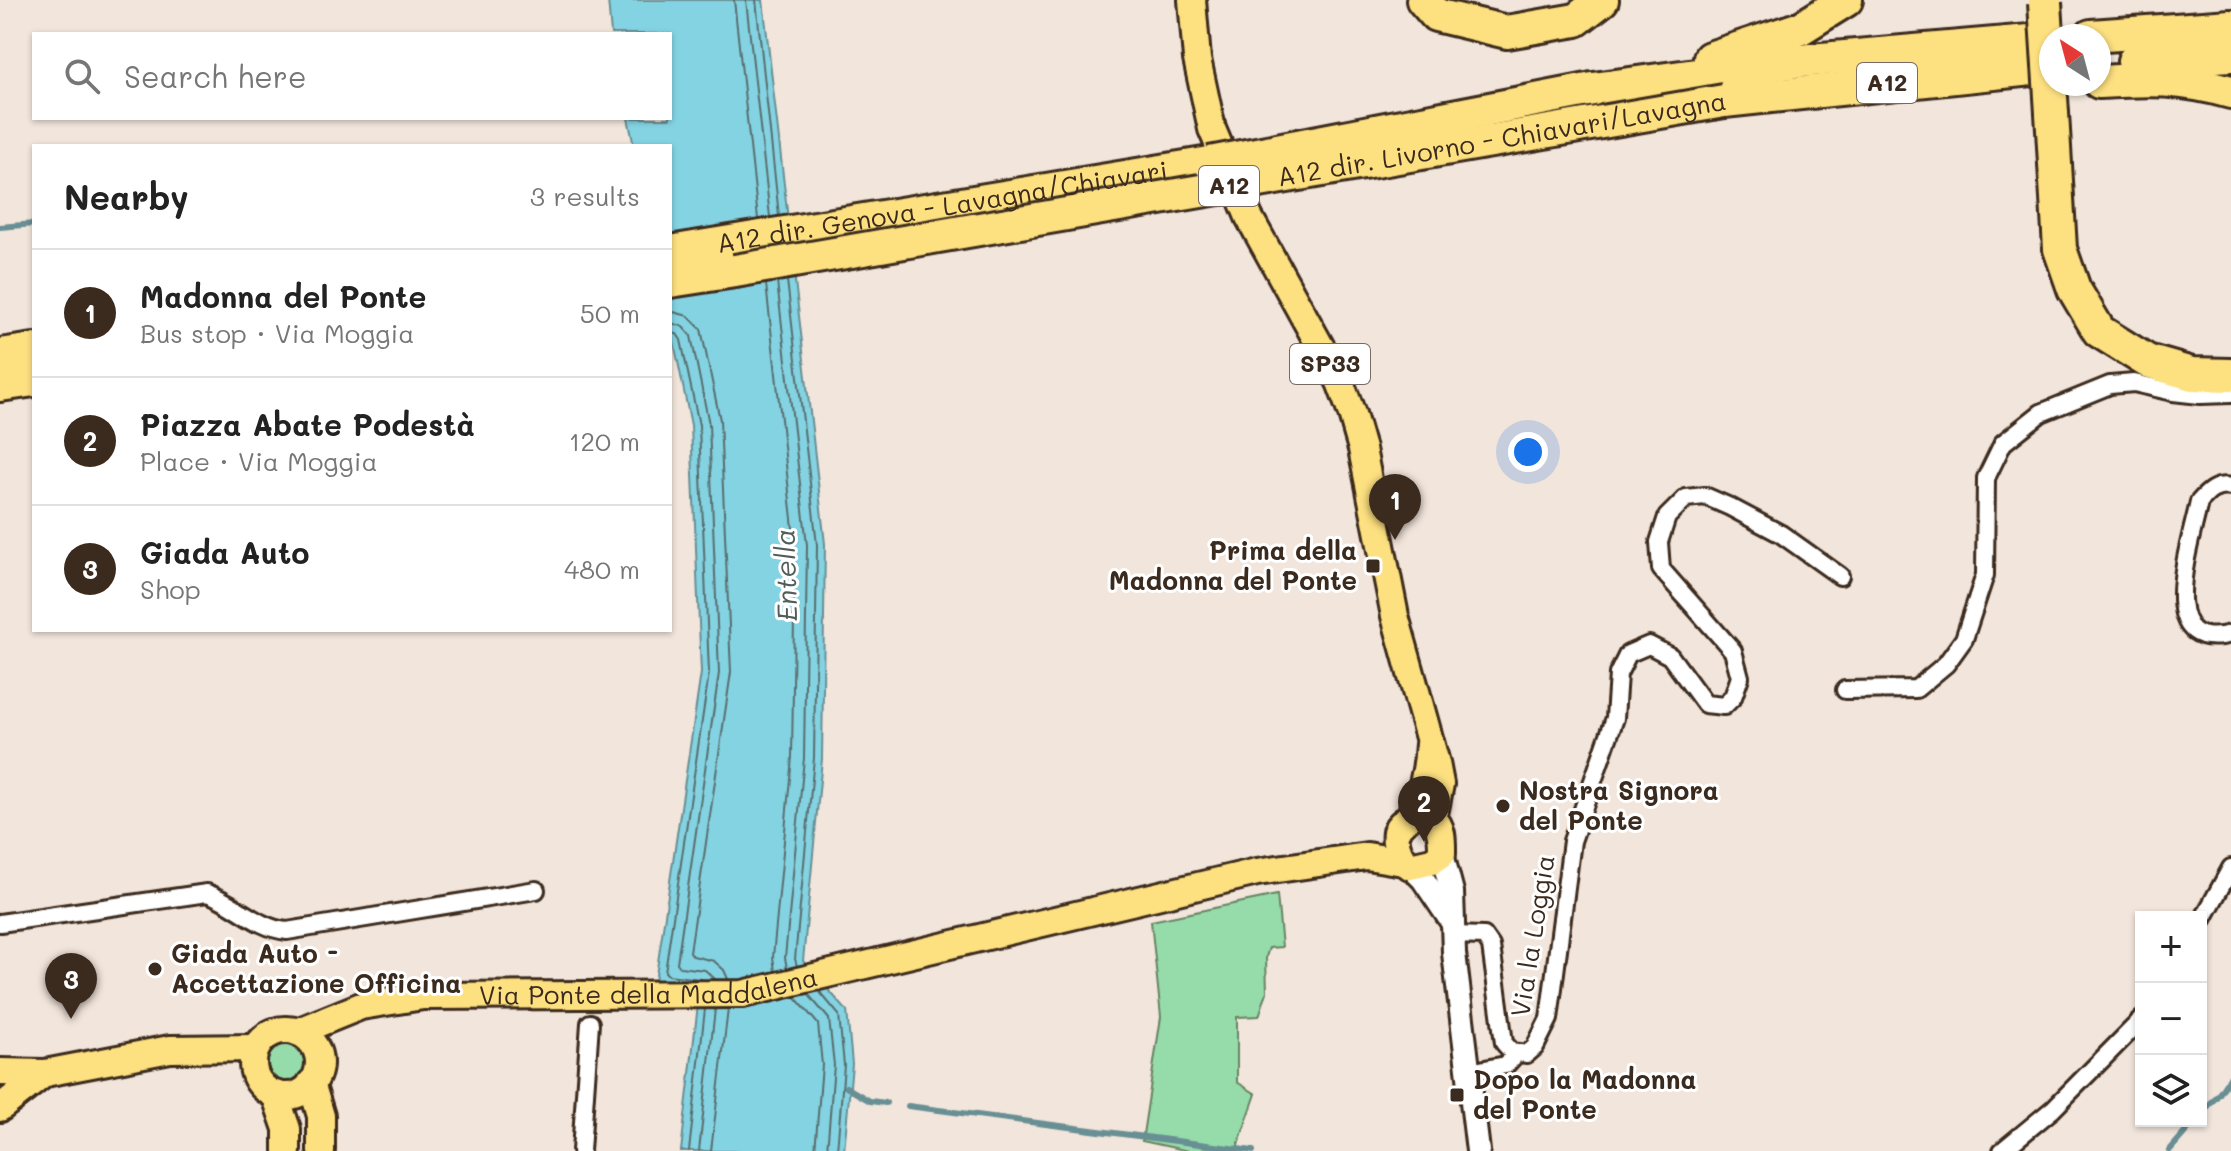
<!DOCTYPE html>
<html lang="en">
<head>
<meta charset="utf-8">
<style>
  body { margin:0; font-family:Mali,sans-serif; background:#f6f6f6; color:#222 }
  .controls { position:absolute; right:24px; bottom:24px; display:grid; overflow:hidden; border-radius:0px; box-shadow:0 2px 6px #0004 }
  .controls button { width:72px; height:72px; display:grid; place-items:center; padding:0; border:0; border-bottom:2px solid #e0e0e0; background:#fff; color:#222; font:40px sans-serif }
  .compass { position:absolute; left:2039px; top:24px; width:72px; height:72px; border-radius:50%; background:#fff; box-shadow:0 2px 6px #0004; rotate:324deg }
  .you { position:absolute; left:1528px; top:452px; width:28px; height:28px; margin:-20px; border:6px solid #fff; border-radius:50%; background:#1a73e8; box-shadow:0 0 0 12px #1a73e833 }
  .badge { display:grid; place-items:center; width:52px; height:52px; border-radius:50%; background:#3b2a1e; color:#fff; font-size:26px; font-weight:700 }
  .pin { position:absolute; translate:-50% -66px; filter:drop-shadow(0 2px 4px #0008) }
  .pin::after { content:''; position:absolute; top:42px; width:28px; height:24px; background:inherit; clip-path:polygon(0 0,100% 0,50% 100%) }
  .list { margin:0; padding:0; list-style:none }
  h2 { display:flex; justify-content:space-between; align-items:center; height:104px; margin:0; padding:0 32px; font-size:34px }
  h2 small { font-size:26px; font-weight:400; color:#767676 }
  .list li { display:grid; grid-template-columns:52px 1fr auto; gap:24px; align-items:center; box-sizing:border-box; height:128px; padding:0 32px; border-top:2px solid #e0e0e0 }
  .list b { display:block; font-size:30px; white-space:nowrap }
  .list p { margin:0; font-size:26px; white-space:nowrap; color:#767676 }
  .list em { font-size:26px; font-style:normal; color:#767676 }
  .icon { flex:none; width:44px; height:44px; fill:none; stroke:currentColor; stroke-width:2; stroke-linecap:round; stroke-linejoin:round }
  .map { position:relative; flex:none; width:2231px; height:1151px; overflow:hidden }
  .search { position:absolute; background:#fff; box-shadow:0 2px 6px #0004; left:32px; top:32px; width:640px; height:88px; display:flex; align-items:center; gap:20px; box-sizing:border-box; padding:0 28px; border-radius:0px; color:#767676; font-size:30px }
  .panel { position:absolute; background:#fff; box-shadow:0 2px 6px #0004; left:32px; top:144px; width:640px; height:488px; border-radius:0px }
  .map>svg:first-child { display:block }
</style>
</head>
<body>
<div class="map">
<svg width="2231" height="1151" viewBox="0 0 2231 1151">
  <rect width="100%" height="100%" fill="#f2e5db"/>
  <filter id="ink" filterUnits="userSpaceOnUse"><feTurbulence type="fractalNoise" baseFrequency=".0125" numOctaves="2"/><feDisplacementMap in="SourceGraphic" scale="16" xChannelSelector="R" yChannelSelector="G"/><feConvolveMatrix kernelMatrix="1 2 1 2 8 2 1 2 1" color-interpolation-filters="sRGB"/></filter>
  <g filter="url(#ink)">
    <g fill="#95dcaa" stroke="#688364" stroke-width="2">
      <path d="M1277,895L1282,947L1269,948L1266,957L1267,992L1259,1016L1237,1017V1082L1256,1094L1236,1151H1189L1142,1141L1161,1017L1151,921Z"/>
      <circle cx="286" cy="1063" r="22"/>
    </g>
    <path fill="#84d3e3" stroke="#678f94" stroke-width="2" d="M608,0H763L825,544L822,759L803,961L847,1011L852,1064L844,1151H681L700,987L655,982L701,673L691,425L670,323V146H634L628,118H670V34H611Z"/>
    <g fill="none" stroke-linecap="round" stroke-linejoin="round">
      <g stroke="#586e6d" stroke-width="2">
        <path d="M734,0L758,219"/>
        <path d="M746,0L770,217"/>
        <path d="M756,0L779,216"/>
        <path d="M787,280L817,545L814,758L795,959L797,966"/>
        <path d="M777,282L807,545L804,758L785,958L787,968"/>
        <path d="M766,284L795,546L792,757L773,957L775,971"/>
        <path d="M670,311L688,316L701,329L720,420L731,672L690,952L693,956L714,961L724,970L728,979"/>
        <path d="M670,323L682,326L691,336L709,424L719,673L677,963L680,967L705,970L715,979"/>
        <path d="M670,333L677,334L681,340L699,425L709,673L665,972L668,975L701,979"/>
        <path d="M819,991L839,1015L844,1065L837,1151"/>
        <path d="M808,994L829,1019L834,1065L827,1151"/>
        <path d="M795,997L818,1024L822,1065L815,1151"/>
        <path d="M689,1151L705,1009"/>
        <path d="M699,1151L715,1009"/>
        <path d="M711,1151L728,1009"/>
      </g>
      <g stroke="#678f94" stroke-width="6">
        <path d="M0,227L34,224"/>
        <path d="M846,1087L870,1101L886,1103"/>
        <path d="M908,1106L1253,1151"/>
        <path d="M2201,1114L2219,1094L2231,1076"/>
        <path d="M2169,1151L2195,1121"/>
      </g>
      <defs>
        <g id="minor">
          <path d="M2231,487C2216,484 2208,492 2199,502C2191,542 2151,655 2231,634"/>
          <path d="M1845,690L1916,689L1946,664L1964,639L1985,575L1986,478L2003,443L2041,413L2110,385L2134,383L2173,392L2200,395L2231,394"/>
          <path d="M0,923L207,893C236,903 256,928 287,931L536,890"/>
          <path d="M2201,923L2231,868"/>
          <path d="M1453,935L1484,936L1491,946L1504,1043L1512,1052L1527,1054L1535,1047L1549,1019L1572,841L1615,718L1618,674L1628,654L1649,645L1670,656L1705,704L1724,706L1733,697L1740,677L1733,651L1661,569L1659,542L1667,517L1686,498L1705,496L1730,507L1781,534L1840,576"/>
          <path d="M1469,1072L1506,1065L1517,1053"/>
          <path d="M581,1151L590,1023"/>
          <path d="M2002,1151L2053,1109L2141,1020"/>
        </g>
        <g id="tertiary">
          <path d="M1442,854L1452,892L1454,953L1478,1151"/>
          <path d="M1410,866L1423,879L1452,922"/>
        </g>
        <g id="primary">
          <path d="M1192,0L1197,59L1212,129L1249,217L1340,382L1352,414L1362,449L1395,616L1436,763L1440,784L1433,819C1443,827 1442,842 1442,854L1432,861L1410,866C1400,860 1394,844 1396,832C1398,824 1403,823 1408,818C1422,802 1428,764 1429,744"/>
          <circle cx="286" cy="1063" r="33"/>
          <path id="s1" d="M297,1032L361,1006L423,996L743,994L1257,872L1367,856L1403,862"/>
          <path d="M0,1072L45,1073L170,1049L256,1048"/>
          <path d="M311,1083L321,1116V1151"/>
          <path d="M275,1094L287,1129V1151"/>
          <path d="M0,1108L45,1073"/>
        </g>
        <g id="motorway">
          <path d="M1423,0L1436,15L1507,32L1576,20L1602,0"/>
          <path d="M2091,36L2231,26"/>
          <path d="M1710,58L1801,28L1846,0"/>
          <path d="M2134,61L2231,55"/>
          <path d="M2099,82C2150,79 2181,78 2231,92"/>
          <path d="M1593,89L1799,61L2051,39"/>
          <path d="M1724,101L2051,67"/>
          <path d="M2052,113L2060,249L2074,289L2099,331L2147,361L2192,374L2231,375"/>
          <path id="s2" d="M670,252L1210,163"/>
          <path d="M670,281L735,271"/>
          <path d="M0,355L34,350"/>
          <path d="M0,385L34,380"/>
        </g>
      </defs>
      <use href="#minor" stroke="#3b2a1e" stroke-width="22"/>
      <use href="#tertiary" stroke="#3b2a1e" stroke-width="28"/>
      <use href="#primary" stroke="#3b2a1e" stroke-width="32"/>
      <use href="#motorway" stroke="#3b2a1e" stroke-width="38"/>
      <use href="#minor" stroke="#fff" stroke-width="16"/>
      <use href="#tertiary" stroke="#fff" stroke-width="22"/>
      <use href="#primary" stroke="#fde080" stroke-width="26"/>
      <use href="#motorway" stroke="#fde080" stroke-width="32"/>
      <defs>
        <g id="motorway-bridge">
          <path d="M2045,3L2052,113"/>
          <path d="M1210,163L1593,89"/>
          <path id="s3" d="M735,271L1724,101"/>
        </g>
      </defs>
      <use href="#motorway-bridge" stroke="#3b2a1e" stroke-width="38" stroke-linecap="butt"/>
      <use href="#motorway-bridge" stroke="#fde080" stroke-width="32"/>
    </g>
  </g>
  <g fill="#3b2a1e" stroke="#fff" stroke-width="3">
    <rect x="1365" y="558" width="16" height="16" rx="4"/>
    <circle cx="1503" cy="806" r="8"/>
    <circle cx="155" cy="969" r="8"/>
    <rect x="1449" y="1087" width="16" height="16" rx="4"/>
  </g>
  <g text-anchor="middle" stroke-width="6" stroke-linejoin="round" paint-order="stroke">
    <g fill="#fff" stroke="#766a62" stroke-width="2">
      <rect x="1857" y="63" width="60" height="40" rx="6"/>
      <rect x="1199" y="166" width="60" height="40" rx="6"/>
      <rect x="1290" y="344" width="80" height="40" rx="6"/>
    </g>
    <g font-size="24" font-weight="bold" fill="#3b2a1e">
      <text x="1887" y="91">A12</text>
      <text x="1229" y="194">A12</text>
      <text x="1330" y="372">SP33</text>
    </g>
    <g font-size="26" fill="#3b2a1e" stroke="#fff">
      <text dy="9" stroke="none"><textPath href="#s3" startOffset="778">A12 dir. Livorno - Chiavari/Lavagna</textPath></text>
      <text dy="9" stroke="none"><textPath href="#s2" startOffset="276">A12 dir. Genova - Lavagna/Chiavari</textPath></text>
      <text transform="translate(1533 936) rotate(-81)" y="9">Via la Loggia</text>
      <text dy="9" stroke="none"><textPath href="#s1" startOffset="358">Via Ponte della Maddalena</textPath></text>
    </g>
    <g font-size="26" font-weight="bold" fill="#3b2a1e" stroke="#fff" text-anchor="start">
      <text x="1357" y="560" text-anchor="end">Prima della<tspan x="1357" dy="30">Madonna del Ponte</tspan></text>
      <text x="1519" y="800">Nostra Signora<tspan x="1519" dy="30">del Ponte</tspan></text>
      <text x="171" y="963">Giada Auto -<tspan x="171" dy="30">Accettazione Officina</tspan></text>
      <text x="1473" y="1089">Dopo la Madonna<tspan x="1473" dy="30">del Ponte</tspan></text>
    </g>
    <g font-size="28" font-style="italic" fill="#515d59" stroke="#fff">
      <text transform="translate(786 575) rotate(-92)" y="10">Entella</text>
    </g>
  </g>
</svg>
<div class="controls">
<button>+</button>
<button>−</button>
<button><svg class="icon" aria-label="layers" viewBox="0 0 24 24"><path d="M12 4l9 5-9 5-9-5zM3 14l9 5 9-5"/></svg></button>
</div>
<svg class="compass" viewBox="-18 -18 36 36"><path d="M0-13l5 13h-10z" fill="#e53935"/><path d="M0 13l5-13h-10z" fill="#767676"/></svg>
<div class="you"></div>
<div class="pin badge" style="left:1395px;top:540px">1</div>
<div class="pin badge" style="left:1424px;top:842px">2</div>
<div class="pin badge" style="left:71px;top:1019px">3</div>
<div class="search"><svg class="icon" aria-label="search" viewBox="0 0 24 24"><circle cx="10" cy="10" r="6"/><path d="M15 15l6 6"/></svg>Search here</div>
<section class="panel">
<h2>Nearby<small>3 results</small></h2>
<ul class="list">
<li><span class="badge">1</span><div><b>Madonna del Ponte</b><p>Bus stop · Via Moggia</p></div><em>50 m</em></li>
<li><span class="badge">2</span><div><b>Piazza Abate Podestà</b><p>Place · Via Moggia</p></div><em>120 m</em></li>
<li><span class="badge">3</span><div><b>Giada Auto</b><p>Shop</p></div><em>480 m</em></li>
</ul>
</section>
</div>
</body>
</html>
